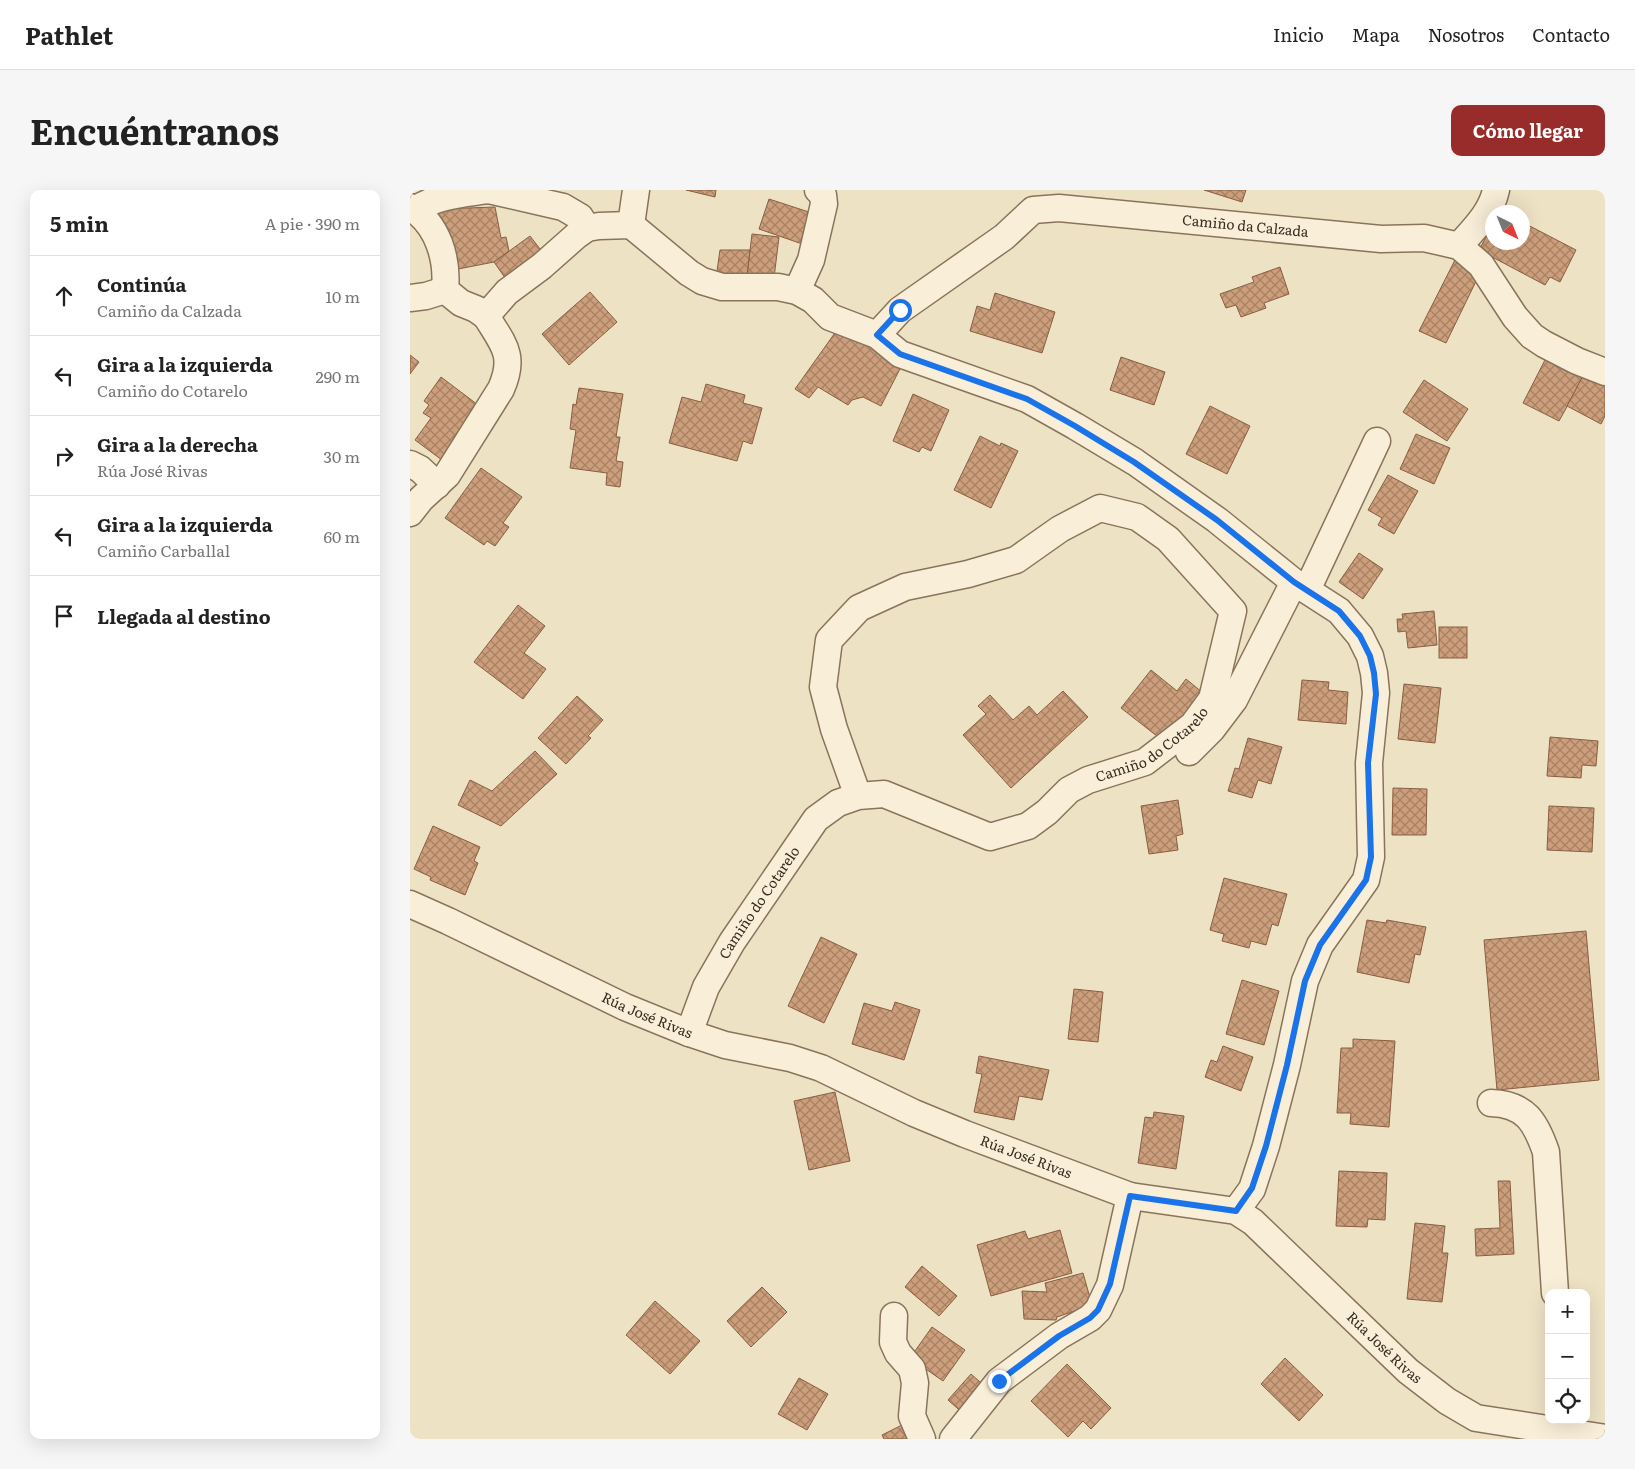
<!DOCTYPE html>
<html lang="es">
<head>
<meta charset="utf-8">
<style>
  body { margin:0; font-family:Literata,serif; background:#f6f6f6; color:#222 }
  .controls { position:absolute; right:15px; bottom:15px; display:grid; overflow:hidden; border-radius:10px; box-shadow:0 5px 20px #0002 }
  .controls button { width:45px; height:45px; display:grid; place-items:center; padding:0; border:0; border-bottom:1px solid #e0e0e0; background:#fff; color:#222; font:25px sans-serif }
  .compass { position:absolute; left:1075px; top:15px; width:45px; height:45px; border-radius:50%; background:#fff; box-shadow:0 5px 20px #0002; rotate:137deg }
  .stop { position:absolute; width:15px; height:15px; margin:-11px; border:4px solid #1a73e8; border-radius:50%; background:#fff }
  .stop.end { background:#1a73e8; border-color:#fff; box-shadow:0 1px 5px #0008 }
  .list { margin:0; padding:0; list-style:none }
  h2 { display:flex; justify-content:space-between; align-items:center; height:65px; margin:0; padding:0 20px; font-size:21px }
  h2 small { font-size:16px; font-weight:400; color:#767676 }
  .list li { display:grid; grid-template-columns:32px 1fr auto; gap:15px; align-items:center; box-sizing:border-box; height:80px; padding:0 20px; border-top:1px solid #e0e0e0 }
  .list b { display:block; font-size:19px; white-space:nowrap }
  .list p { margin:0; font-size:16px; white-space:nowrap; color:#767676 }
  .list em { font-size:16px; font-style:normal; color:#767676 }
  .icon { flex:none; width:28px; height:28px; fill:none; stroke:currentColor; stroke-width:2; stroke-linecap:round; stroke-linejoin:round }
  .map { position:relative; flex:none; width:1195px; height:1249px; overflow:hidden; border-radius:10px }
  header { display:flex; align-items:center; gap:30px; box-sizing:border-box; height:70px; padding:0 25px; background:#fff; border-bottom:1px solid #e0e0e0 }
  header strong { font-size:24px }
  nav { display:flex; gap:28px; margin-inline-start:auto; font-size:18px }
  .intro { display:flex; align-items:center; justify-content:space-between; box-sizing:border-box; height:120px; padding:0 30px }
  h1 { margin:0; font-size:35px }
  .button { padding:12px 22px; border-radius:10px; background:#982c2b; color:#fff; font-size:18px; font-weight:700 }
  main { display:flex; gap:30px; padding:0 30px }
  aside { flex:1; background:#fff; border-radius:10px; box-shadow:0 5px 20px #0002 }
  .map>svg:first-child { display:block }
</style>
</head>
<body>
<header>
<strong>Pathlet</strong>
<nav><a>Inicio</a><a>Mapa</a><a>Nosotros</a><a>Contacto</a></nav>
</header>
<div class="intro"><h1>Encuéntranos</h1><a class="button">Cómo llegar</a></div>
<main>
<aside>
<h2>5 min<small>A pie · 390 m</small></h2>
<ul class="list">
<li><svg class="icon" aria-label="ahead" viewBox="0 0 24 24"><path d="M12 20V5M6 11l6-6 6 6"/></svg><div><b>Continúa</b><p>Camiño da Calzada</p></div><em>10 m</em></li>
<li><svg class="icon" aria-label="left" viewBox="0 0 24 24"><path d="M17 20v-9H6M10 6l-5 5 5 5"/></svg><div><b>Gira a la izquierda</b><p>Camiño do Cotarelo</p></div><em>290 m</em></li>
<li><svg class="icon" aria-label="right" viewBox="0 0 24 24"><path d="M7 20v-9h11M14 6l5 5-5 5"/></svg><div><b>Gira a la derecha</b><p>Rúa José Rivas</p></div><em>30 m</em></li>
<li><svg class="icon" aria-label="left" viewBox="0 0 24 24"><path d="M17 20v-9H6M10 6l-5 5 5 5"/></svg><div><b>Gira a la izquierda</b><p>Camiño Carballal</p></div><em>60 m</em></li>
<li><svg class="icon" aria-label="arrive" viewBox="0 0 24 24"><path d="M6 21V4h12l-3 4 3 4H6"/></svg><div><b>Llegada al destino</b></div></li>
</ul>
</aside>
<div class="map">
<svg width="1195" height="1249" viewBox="0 0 1195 1249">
  <defs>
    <pattern id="building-cross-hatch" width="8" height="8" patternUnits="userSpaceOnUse" patternTransform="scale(1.25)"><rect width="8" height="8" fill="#cc9e7b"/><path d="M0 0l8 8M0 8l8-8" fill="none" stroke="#a78164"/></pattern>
  </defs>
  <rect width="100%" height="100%" fill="#eee2c5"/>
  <g fill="url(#building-cross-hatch)" stroke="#885e41">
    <path d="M276,0H306L305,7Z"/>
    <path d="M794,0H836L832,12Z"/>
    <path d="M359,9L408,25L398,56L349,39Z"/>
    <path d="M85,17L91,48L96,47L99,61L84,72L43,80L19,27L30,19Z"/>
    <path d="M1112,32L1166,60L1150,92L1140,87L1135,95L1069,60L1082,36V52H1112Z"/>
    <path d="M342,44L369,47L364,88L337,85Z"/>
    <path d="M120,46L137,68L100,95L84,72Z"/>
    <path d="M310,60H340L337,86L306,88Z"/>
    <path d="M1045,70L1070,83L1036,153L1009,141Z"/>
    <path d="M870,77L879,104L854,113L856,118L831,127L826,115L816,118L810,104L844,92L842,87Z"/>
    <path d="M180,102L207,132L159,175L132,144Z"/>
    <path d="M585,103L645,122L632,163L560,141L567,116L580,120Z"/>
    <path d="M427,140L493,173L471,216L453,207L442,210L438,215L408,197L399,208L385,199Z"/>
    <path d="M0,165L9,172L0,184Z"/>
    <path d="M711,167L755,182L744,215L700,200Z"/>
    <path d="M1136,168L1173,188L1149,231L1113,213Z"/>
    <path d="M1175,182L1195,192V226L1191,234L1157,216Z"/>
    <path d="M31,187L76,221L36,273L5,250L21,228L13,223L19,215L14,211Z"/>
    <path d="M1014,190L1058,219L1037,251L993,222Z"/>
    <path d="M296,194L335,205L333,213L352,218L342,254L333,251L327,271L259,253L272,207L291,212Z"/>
    <path d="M169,198L213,204L206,247H210L206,271L213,272L210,297L196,295L197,283L160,278L166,240L160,239L163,214L166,215Z"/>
    <path d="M503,204L539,220L521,261L512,257L509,262L483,251Z"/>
    <path d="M800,216L840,236L817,284L776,264Z"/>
    <path d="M1006,244L1040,258L1024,294L990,279Z"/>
    <path d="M570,246L590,256L591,253L608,261L581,318L544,300Z"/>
    <path d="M71,278L112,307L93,333L99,337L85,356L77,351L74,355L35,328Z"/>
    <path d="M978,285L1008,301L984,344L968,335L972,328L958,320Z"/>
    <path d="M949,363L973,379L953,409L929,392Z"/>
    <path d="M108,415L135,436L114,463L136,479L113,509L64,472Z"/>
    <path d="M1024,421L1027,455L998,458L996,441L988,442L987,429H993L992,424Z"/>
    <rect x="1029" y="437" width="28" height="31"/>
    <path d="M741,480L767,501L776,489L798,507L752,550L711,518Z"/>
    <path d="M892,490L919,492L918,500L938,502L936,534L888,530Z"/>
    <path d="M994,494L1031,498L1025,553L988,549Z"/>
    <path d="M653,501L678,527L601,598L553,545L576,524L568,516L580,505L603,530L619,516L627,525Z"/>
    <path d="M167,506L193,530L178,546L181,548L156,574L128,548Z"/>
    <path d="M1140,547L1188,551L1186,576L1172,575L1171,588L1137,586Z"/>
    <path d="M838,548L872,557L861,594L848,590L842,608L818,601L825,578L829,579Z"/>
    <path d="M125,561L147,584L91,636L48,615L60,590L82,601Z"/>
    <path d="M983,598L1017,599L1016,645H982Z"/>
    <path d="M768,610L773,644L766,646L768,660L739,664L731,616Z"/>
    <path d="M1139,616L1184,618L1182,662L1137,660Z"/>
    <path d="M23,636L70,657L64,671L68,673L55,705L20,690L21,687L4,679Z"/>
    <path d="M814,688L877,704L868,736L862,734L856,755L841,751L839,758L812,751L814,744L800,740Z"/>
    <path d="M957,730L976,733L977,730L1016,737L1010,765L1005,764L999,793L947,782Z"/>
    <path d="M1176,741L1189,890L1087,900L1074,750Z"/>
    <path d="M411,747L447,764L414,833L378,816Z"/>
    <path d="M832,790L869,801L854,855L816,844Z"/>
    <path d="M664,799L693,802L688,852L658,849Z"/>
    <path d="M485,812L510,820L494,870L442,854L454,813L482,821Z"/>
    <path d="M943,849L985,851L979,937L940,934L941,923H927L931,858H943Z"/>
    <path d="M813,856L843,867L831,901L795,887L801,870L807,872Z"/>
    <path d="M569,866L639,880L632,910L609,906L604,930L564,922L572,884L566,883Z"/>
    <path d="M425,902L440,971L399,980L384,911Z"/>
    <path d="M744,922L774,926L766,979L728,973L735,927L743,928Z"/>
    <path d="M929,981L977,983L975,1030L958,1029L957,1037L926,1036Z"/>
    <path d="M1088,991H1100L1104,1064L1066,1066L1065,1039L1090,1038Z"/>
    <path d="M1005,1033L1035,1036L1032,1063H1038L1032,1112L997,1109Z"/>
    <path d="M650,1040L662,1083L581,1106L567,1055L615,1041L618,1049Z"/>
    <path d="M512,1076L547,1106L529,1126L495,1097Z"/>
    <path d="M673,1083L682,1115L647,1127L646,1130L614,1129L612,1101L637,1102L635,1093Z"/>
    <path d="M352,1097L377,1122L341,1157L317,1131Z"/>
    <path d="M245,1111L290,1151L260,1184L216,1145Z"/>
    <path d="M522,1137L555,1160L533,1191L500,1168Z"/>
    <path d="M875,1168L913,1205L889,1231L851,1194Z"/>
    <path d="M657,1174L701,1218L681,1239L673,1231L658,1247L621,1211Z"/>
    <path d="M561,1184L579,1200L556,1226L538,1210Z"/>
    <path d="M389,1188L418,1204L397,1240L368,1224Z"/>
    <path d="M498,1232L507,1249H474L472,1245Z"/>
  </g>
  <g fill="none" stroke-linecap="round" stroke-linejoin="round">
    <defs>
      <g id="minor">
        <path d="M79,0L153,17L170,27L177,38"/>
        <path d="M0,17C28,34 38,69 35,100L51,113L66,119L76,126"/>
        <path d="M5,20C27,5 53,4 79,0"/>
        <path d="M221,35L226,0"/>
        <path d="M1049,56C1064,39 1081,23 1086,0"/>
        <path d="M387,101L401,70L414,14L413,5L408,0"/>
        <path d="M0,108L16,106L35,100"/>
        <path id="s1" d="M467,145L490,120L594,47L623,20L649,18L971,49L1014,48L1049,56L1071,75L1105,127L1122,146L1134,154L1167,171L1195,182"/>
        <path d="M0,274L10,279L27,295"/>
        <path d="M0,323L11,309L37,285L91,199C106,165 93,154 76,126L97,102L132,76L167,45L177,38L189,36L221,35L279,83L292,91L312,97H368L387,101L403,110L420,127L467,145L490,164L617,209L665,236L725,272L807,330L884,392L929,421L950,446L960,466L964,483L966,503L959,573L961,667L956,690L910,755L895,791L877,875L856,956L842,999L826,1021"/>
        <path d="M897,400L967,251"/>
        <path d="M779,562L802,539L824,510L884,392"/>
        <path id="s2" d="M0,714L38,731L215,817L279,843L315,855L380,868L411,878L504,923L555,944L720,1006L826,1021L843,1032L998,1181L1037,1211L1066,1228L1195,1248"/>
        <path id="s3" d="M279,843L296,797L322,752L406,629L428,613L448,606L474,604L580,647L618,636L637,622L659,600L678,590L735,572L783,535L802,509L823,421L758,349L727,327L690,318L650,339L606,370L558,384L495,397L449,418L419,450L413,497L424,539L448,606"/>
        <path d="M1081,913C1116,914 1126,933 1136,962L1145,1103"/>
        <path d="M484,1126L483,1152L488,1163L502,1179L505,1193L502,1226L512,1249"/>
        <path d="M543,1249L589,1191L649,1146L680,1128L688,1120L700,1095L720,1006"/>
      </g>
    </defs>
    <use href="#minor" stroke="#89745b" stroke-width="29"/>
    <use href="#minor" stroke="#f9efd9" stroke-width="26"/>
  </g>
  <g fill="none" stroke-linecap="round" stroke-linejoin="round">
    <path stroke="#1a73e8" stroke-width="6" d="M490,120L467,145L490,164L617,209L665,236L724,272L807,330L884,392L929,421L950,446L960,466L964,483L966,504L958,573L961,667L956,690L910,755L895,791L877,875L856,956L842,998L826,1021L720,1006L700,1094L688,1120L680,1128L649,1146L589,1191"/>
  </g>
  <g text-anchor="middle" stroke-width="4" stroke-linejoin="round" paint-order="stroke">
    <g font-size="14" fill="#392c1f" stroke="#f5ecd5">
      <text dy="5" stroke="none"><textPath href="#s1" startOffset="414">Camiño da Calzada</textPath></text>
      <text dy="5" stroke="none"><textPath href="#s3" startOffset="629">Camiño do Cotarelo</textPath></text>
      <text dy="5" stroke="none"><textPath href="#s3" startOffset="149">Camiño do Cotarelo</textPath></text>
      <text dy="5" stroke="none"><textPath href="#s2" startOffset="262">Rúa José Rivas</textPath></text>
      <text dy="5" stroke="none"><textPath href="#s2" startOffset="668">Rúa José Rivas</textPath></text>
      <text dy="5" stroke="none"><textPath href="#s2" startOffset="1088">Rúa José Rivas</textPath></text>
    </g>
  </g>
</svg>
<div class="controls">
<button>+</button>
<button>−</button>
<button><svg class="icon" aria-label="locate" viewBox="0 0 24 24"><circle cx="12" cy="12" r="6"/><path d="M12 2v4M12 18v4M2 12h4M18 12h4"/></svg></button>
</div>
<svg class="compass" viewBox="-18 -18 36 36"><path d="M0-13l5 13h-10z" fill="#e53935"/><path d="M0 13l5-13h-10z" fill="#767676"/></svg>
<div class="stop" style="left:490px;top:120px"></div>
<div class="stop end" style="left:589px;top:1191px"></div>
</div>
</main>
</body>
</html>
